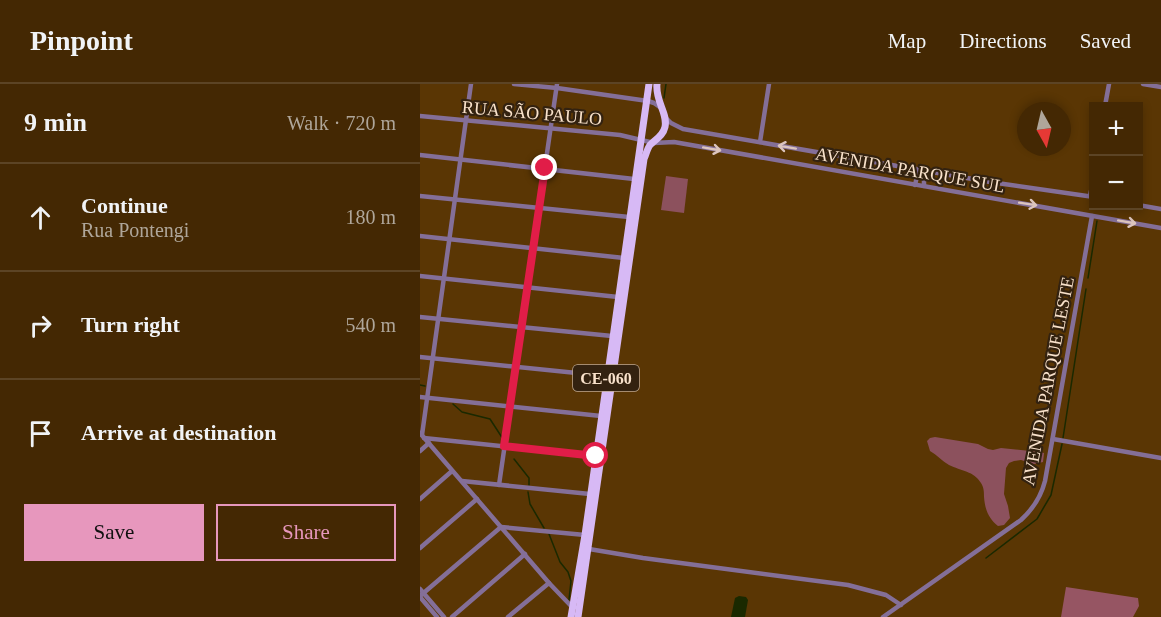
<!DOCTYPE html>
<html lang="en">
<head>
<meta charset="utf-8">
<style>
  body { margin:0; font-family:Georgia,serif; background:#4e3412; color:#f1f3f6 }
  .controls { position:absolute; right:18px; top:18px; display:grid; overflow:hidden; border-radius:0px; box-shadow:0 3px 9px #0003 }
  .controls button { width:54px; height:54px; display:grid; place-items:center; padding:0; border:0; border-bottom:2px solid #5c4425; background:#442803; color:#f1f3f6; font:30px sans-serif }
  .compass { position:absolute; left:597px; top:18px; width:54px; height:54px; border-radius:50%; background:#442803; box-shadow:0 3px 9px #0003; rotate:172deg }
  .stop { position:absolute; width:18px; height:18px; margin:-14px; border:4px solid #e11d48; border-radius:50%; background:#fff }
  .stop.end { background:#e11d48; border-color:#fff; box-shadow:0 2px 6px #0008 }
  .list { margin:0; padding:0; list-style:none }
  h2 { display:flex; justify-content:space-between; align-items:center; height:78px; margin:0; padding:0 24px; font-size:26px }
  h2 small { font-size:20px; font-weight:400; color:#afa69a }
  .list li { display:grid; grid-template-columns:39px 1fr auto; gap:18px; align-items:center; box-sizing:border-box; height:108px; padding:0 24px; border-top:2px solid #5c4425 }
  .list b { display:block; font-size:22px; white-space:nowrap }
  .list p { margin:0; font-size:20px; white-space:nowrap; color:#afa69a }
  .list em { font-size:20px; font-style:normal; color:#afa69a }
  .actions { display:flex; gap:12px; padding:18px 24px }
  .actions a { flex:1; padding:14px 0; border:2px solid #e797bd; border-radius:0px; text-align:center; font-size:21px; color:#e797bd }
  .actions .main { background:#e797bd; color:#111 }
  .icon { flex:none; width:33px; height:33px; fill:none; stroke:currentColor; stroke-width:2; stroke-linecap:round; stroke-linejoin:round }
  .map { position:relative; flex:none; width:741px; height:533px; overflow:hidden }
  header { display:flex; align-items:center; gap:36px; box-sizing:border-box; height:84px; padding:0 30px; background:#442803; border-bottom:2px solid #5c4425 }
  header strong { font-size:28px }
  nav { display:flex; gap:33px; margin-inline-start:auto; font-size:21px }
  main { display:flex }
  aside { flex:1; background:#442803 }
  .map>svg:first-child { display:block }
</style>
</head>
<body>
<header>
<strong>Pinpoint</strong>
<nav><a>Map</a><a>Directions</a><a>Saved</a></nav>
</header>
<main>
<aside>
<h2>9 min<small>Walk · 720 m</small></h2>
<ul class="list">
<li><svg class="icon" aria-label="ahead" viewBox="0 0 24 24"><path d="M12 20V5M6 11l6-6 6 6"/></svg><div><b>Continue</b><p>Rua Pontengi</p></div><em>180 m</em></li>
<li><svg class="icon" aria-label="right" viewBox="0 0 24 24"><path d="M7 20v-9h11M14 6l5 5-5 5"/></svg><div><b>Turn right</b></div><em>540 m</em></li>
<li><svg class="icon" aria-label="arrive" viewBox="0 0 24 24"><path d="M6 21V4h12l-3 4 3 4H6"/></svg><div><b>Arrive at destination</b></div></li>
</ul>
<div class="actions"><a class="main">Save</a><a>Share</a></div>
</aside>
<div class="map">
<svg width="741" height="533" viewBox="0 0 741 533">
  <rect width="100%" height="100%" fill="#5a3604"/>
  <g fill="#8c515d">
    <path d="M246,92L268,95L264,129L241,126Z"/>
    <path d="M515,353L558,360L568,365L573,366L581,364L620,368L624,369L623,378L614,380L601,376L594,377L589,379L586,384L584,410L588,422L590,434L584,441L578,442C568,434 565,425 564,413C564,408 564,404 561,399C554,387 541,387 529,381C522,377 517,371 510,367L507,357L510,354Z"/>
  </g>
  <path fill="#965563" d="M646,503L718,514L719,522L713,533H641Z"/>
  <path fill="#1a2900" d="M319,512L326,513L328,516L325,533H311L315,514Z"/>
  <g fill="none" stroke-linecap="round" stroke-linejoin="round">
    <g stroke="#1a2900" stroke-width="1.5">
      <path d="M244,14L246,0"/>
      <path d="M668,194L677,137"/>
      <path d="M0,301L5,302"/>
      <path d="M33,320L42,328L70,335L83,355"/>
      <path d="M643,354L666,205"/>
      <path d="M94,375L109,394V401"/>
      <path d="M108,408L110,420L124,444"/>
      <path d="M129,450L140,478L148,488L151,497L149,516"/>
      <path d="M566,474L617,435L631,411L642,360"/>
    </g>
    <g stroke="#846f98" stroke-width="4.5">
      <path d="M94,0L137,4L228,17L234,19L241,24"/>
      <path d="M723,0L741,3"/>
      <path d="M685,22L689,0"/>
      <path d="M0,32L200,51L234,59L254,58L741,144"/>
      <path d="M246,34L251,39L263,45L570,98L674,113"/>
      <path d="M340,58L349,0"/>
      <path d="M0,71L214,95"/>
      <path d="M495,101L498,88L497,85"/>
      <path d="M504,102V90L506,87"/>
      <path d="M0,112L209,133"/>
      <path d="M670,112L674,92"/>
      <path d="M718,121L741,125"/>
      <path d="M0,152L204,174"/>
      <path d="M0,192L198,213"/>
      <path d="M0,233L192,252"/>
      <path d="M0,273L186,292"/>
      <path d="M0,313L181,332"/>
      <path d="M0,349L129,499L153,524"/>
      <path d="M2,351L51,0"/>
      <path d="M4,354L176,372"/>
      <path d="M633,355L741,374"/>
      <path d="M0,367L9,359"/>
      <path d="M42,397L170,410"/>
      <path d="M79,401L137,0"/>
      <path d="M0,415L32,387"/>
      <path d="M0,464L57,415"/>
      <path d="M169,465L223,474L428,501L466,511L481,521"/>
      <path d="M0,505L24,533"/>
      <path d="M0,512L81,443L165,451"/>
      <path d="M0,513L17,533"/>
      <path d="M32,533L105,470"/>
      <path d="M88,533L129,499"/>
      <path d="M463,533L601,436C613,425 621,413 625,397L672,132"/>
    </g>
    <g stroke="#d7b9f5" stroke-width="7">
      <path d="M151,533L165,451L229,0"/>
      <path d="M158,533L224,75C226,71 227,65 230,61C236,55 243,52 245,43C248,29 235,17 237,0"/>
    </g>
  </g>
  <defs><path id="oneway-shaft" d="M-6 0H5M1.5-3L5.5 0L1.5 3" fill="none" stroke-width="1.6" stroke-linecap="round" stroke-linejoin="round" transform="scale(1.5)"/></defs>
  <g stroke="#dcc5be">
    <use href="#oneway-shaft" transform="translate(367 63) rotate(-170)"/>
    <use href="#oneway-shaft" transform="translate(292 65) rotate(10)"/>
    <use href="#oneway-shaft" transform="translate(608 120) rotate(9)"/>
    <use href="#oneway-shaft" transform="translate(707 138) rotate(10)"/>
  </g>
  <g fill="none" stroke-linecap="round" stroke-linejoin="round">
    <path stroke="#e11d48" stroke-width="8" d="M125,84L84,362L176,372"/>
  </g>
  <g text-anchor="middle" stroke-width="4.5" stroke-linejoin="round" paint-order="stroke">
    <rect fill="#332210" stroke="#bea893" stroke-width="1.5" x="153" y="281" width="66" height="26" rx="4.5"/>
    <g font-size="16" font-weight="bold" fill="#f9e2cb">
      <text x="186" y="300">CE-060</text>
    </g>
    <g font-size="18" fill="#f9e2cb" stroke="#332210">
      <text transform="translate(112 29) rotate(5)" y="6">RUA SÃO PAULO</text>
      <text transform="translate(490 86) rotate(10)" y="6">AVENIDA PARQUE SUL</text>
      <text transform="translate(628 297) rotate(-79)" y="6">AVENIDA PARQUE LESTE</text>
    </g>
  </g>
</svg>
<div class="controls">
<button>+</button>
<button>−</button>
</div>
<svg class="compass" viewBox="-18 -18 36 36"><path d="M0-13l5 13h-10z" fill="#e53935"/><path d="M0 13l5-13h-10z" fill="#afa69a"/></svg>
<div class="stop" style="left:176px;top:372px"></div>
<div class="stop end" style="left:125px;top:84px"></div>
</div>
</main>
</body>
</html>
